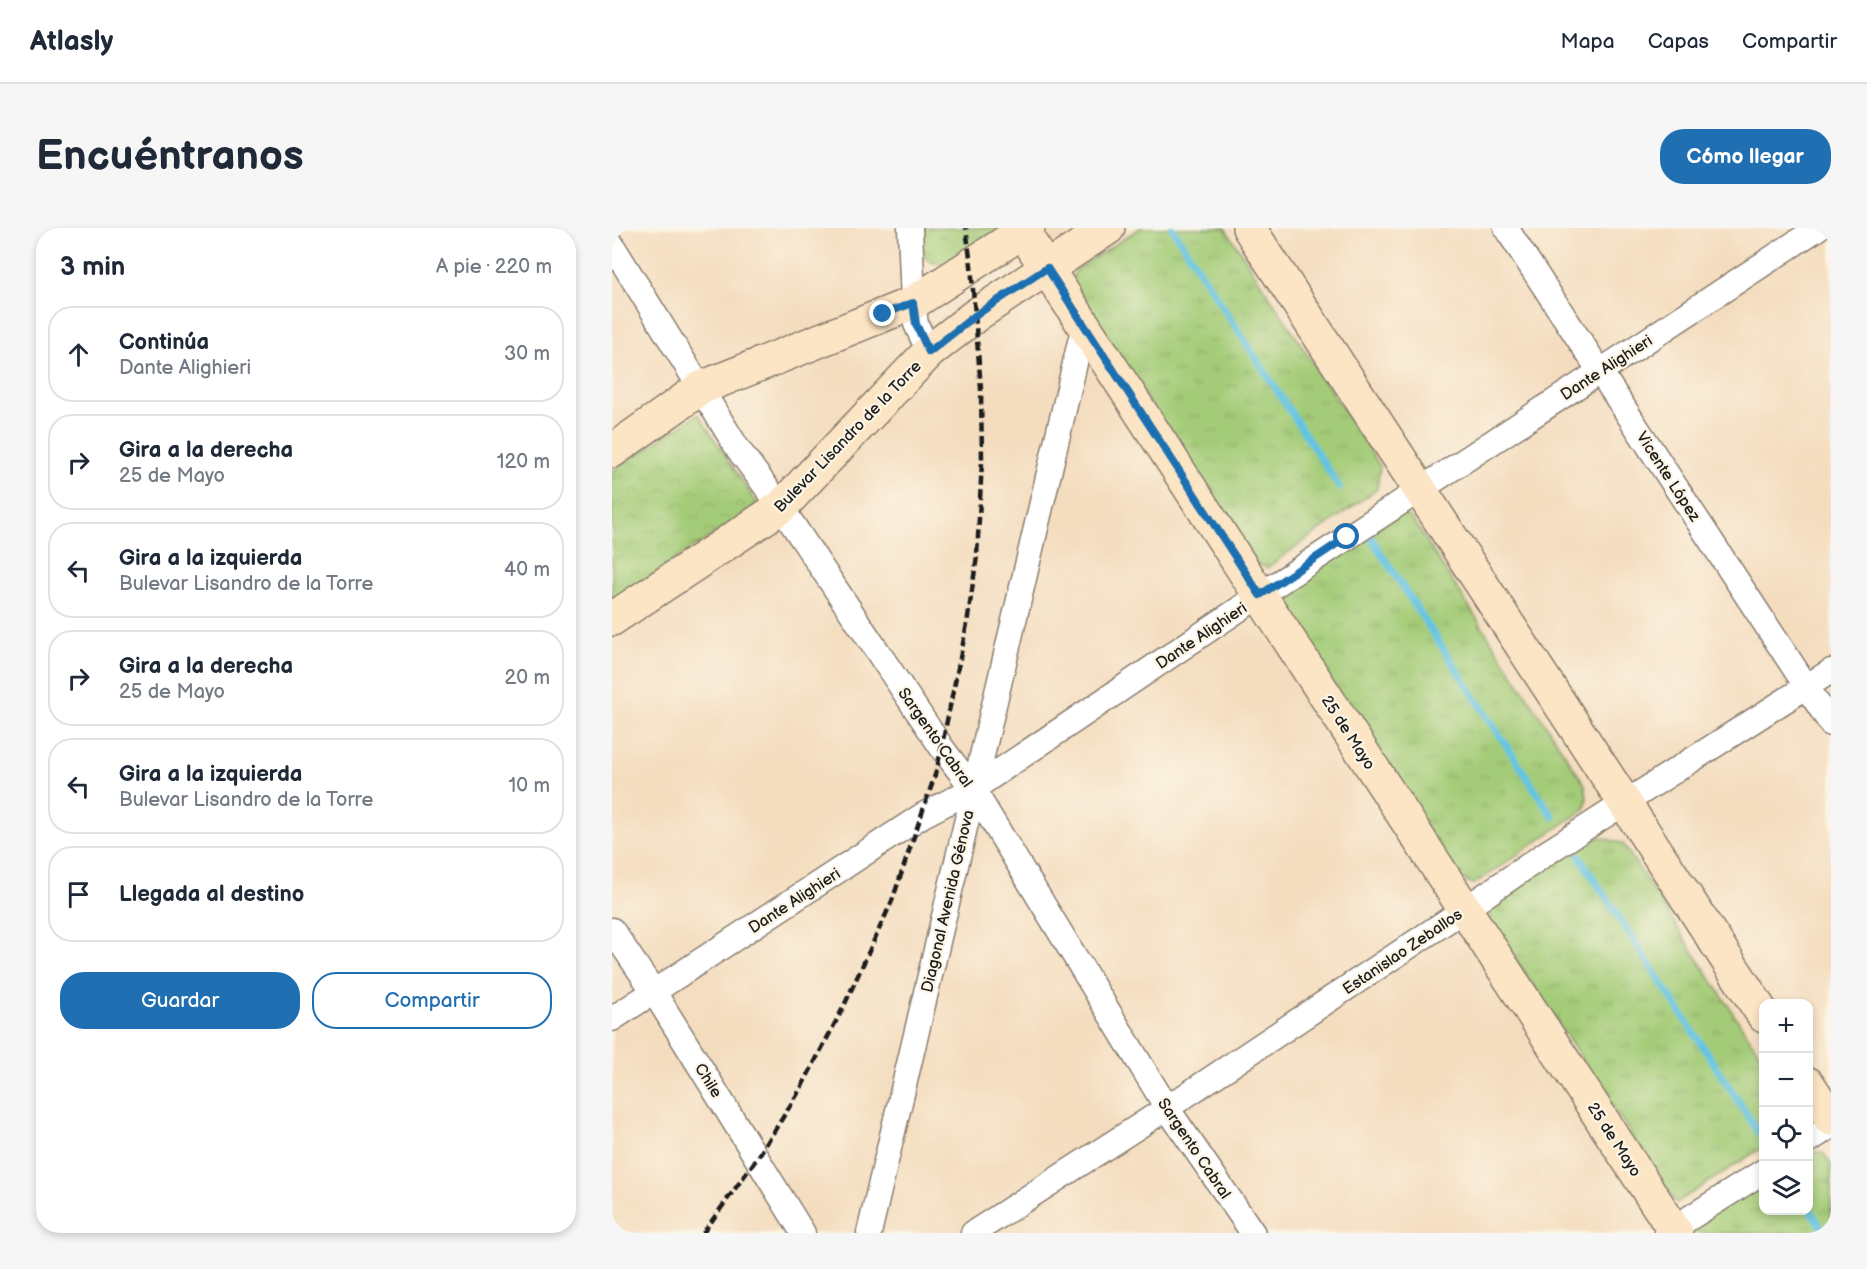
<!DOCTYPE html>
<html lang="es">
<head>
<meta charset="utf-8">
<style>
  body { margin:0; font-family:"Balsamiq Sans",sans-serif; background:#f6f6f7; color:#1f2937 }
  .controls { position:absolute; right:18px; bottom:18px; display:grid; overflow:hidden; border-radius:12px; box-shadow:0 3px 9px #0003 }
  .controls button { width:54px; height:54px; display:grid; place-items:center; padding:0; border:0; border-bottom:2px solid #e0e1e3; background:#fff; color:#1f2937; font:30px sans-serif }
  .stop { position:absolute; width:18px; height:18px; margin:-14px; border:4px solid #1f6fb2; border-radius:50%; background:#fff }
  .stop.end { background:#1f6fb2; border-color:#fff; box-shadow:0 2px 6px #0008 }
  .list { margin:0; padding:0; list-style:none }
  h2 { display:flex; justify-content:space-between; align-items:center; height:78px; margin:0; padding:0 24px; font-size:26px }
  h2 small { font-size:20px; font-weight:400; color:#747a83 }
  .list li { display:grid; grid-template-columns:39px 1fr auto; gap:18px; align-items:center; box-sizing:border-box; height:96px; margin:0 12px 12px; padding:0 12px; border:2px solid #e0e1e3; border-radius:24px }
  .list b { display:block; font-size:22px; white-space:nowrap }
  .list p { margin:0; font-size:20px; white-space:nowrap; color:#747a83 }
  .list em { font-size:20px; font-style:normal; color:#747a83 }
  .actions { display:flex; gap:12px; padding:18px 24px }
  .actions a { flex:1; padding:14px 0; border:2px solid #1f6fb2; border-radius:24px; text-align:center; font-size:21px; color:#1f6fb2 }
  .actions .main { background:#1f6fb2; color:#fff }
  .icon { flex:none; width:33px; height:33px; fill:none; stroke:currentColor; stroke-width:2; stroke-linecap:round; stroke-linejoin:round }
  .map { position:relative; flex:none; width:1219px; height:1005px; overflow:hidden; border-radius:24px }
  header { display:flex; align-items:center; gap:36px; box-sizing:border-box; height:84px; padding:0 30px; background:#fff; border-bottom:2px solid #e0e1e3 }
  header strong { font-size:28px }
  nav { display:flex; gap:33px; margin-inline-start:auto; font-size:21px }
  .intro { display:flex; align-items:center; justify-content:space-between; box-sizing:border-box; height:144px; padding:0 36px }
  h1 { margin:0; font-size:42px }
  .button { padding:15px 27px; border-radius:24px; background:#1f6fb2; color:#fff; font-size:21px; font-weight:700 }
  main { display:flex; gap:36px; padding:0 36px }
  aside { flex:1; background:#fff; border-radius:24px; box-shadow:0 3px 9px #0003 }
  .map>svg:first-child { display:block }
</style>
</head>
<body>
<header>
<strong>Atlasly</strong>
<nav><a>Mapa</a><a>Capas</a><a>Compartir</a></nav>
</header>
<div class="intro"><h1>Encuéntranos</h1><a class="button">Cómo llegar</a></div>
<main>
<aside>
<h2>3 min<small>A pie · 220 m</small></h2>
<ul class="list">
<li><svg class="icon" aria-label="ahead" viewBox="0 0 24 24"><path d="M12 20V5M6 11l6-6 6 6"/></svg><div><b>Continúa</b><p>Dante Alighieri</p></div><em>30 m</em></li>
<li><svg class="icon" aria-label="right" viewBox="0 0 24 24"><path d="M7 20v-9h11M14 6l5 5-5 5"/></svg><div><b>Gira a la derecha</b><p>25 de Mayo</p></div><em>120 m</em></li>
<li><svg class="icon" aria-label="left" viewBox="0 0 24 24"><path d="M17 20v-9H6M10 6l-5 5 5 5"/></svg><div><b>Gira a la izquierda</b><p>Bulevar Lisandro de la Torre</p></div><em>40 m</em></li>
<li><svg class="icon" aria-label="right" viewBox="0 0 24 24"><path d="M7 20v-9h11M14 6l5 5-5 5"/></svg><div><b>Gira a la derecha</b><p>25 de Mayo</p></div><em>20 m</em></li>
<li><svg class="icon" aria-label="left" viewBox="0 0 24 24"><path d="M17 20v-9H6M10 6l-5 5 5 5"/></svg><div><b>Gira a la izquierda</b><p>Bulevar Lisandro de la Torre</p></div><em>10 m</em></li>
<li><svg class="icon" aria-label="arrive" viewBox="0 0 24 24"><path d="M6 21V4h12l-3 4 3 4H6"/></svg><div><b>Llegada al destino</b></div></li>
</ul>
<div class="actions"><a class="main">Guardar</a><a>Compartir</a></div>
</aside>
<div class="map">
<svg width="1219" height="1005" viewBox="0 0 1219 1005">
  <defs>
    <pattern id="grass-tufts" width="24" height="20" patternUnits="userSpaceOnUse" patternTransform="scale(1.5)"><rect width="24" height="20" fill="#a4cc78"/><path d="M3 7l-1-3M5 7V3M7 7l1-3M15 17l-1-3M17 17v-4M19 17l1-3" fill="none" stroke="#8daf67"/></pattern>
    <pattern id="park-crowns" width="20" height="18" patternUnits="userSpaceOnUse" patternTransform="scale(1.5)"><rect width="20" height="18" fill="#a4cc78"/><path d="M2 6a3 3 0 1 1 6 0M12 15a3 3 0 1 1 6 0" fill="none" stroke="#8daf67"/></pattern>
  </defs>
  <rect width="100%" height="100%" fill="#fcf5e5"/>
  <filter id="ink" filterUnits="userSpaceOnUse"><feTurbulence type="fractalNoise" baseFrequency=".0167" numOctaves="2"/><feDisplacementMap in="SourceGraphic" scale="12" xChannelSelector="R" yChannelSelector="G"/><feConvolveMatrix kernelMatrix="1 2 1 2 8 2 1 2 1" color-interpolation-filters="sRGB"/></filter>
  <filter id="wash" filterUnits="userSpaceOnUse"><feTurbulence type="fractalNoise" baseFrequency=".008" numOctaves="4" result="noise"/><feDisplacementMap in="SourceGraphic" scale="24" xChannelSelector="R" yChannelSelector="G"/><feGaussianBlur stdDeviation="1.35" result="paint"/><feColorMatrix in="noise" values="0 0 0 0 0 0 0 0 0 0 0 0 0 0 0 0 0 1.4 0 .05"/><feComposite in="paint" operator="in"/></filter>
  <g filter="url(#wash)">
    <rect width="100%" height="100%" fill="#f4ddbf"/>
    <g fill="url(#grass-tufts)" stroke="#60744a" stroke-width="1.5">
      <path d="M307,0H396L339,38C307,33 310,31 307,0Z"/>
      <path d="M528,0H613L768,238L765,261L655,340L638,334L459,51L465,41Z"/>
      <path d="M789,284L800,291L973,557L975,570L973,581L862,656L842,649L671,383L669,367Z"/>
      <path d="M988,609L1011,616L1151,831V919L1064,975L877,690L880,680L933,639Z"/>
      <path d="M1197,923L1211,925L1219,936V1005H1079L1083,992L1151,950L1152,982H1196Z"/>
    </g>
    <path fill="url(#park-crowns)" stroke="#60744a" stroke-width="1.5" d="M86,186L146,277L0,374V243Z"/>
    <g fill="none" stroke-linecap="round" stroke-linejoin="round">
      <g stroke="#64c4e3" stroke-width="7">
        <path d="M560,0L727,259"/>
        <path d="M757,307L941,589"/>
        <path d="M967,628L1147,905"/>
        <path d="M1196,979L1213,1005"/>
      </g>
    </g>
  </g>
  <g filter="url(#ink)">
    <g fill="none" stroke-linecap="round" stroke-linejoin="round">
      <defs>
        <g id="street">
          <path d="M298,0L301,75L304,96L317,124"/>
          <path d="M894,0L1219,496"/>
          <path d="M0,17L126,221L169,279L330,520L361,561L555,880L641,1005"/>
          <path d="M0,702L42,764L191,1005"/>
          <path d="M0,791L311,587L361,561L648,367L1206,0"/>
          <path d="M1196,913L1219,898"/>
          <path d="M257,1005L472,97"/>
          <path d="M361,1005L555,880L853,681L939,622L1219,443"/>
          <path d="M1054,1005L1152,943"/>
        </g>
        <g id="secondary">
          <path d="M637,0L1152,788"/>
          <path d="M411,4L1064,1005"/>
          <path d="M0,223L89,160L301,75L416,0"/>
          <path d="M0,391L169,279L317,124L364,87L496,0"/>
          <path d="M1196,856L1219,891"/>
        </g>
      </defs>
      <use href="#street" stroke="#887c6e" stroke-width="27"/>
      <use href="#secondary" stroke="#887c6e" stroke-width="36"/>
      <use href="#street" stroke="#fff" stroke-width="24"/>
      <use href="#secondary" stroke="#fce5c4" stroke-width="33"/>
      <path stroke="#1c1c1c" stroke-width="4.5" stroke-dasharray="9 4.5" stroke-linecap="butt" d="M91,1005L146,929L188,862L231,780L280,673L325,541L355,396L365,328L370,233L369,161L359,37L354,0"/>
    </g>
  </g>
  <g fill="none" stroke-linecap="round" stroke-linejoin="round" filter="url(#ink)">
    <path stroke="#1f6fb2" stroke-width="8" d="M271,86L301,75L304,96L317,124L364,87L435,40L648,367L735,309"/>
  </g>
  <g text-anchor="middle" stroke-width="4.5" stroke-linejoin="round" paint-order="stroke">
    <g font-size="16" fill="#1c1c1c" stroke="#fcf5e5">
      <text transform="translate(994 139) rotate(-33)" y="6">Dante Alighieri</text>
      <text transform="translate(235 208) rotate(-46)" y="6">Bulevar Lisandro de la Torre</text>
      <text transform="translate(1057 248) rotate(57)" y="6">Vicente López</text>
      <text transform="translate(589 407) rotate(-34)" y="6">Dante Alighieri</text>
      <text transform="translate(737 504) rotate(57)" y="6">25 de Mayo</text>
      <text transform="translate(324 509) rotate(55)" y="6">Sargento Cabral</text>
      <text transform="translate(182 672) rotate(-33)" y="6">Dante Alighieri</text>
      <text transform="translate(335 673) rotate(-77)" y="6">Diagonal Avenida Génova</text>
      <text transform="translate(790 723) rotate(-34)" y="6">Estanislao Zeballos</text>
      <text transform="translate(97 852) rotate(58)" y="6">Chile</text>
      <text transform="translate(1003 911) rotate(57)" y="6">25 de Mayo</text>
      <text transform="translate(583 920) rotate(56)" y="6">Sargento Cabral</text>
    </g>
  </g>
</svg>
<div class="controls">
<button>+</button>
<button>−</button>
<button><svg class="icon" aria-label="locate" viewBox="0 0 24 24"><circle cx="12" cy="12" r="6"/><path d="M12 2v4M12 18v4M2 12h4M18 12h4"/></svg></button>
<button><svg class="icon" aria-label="layers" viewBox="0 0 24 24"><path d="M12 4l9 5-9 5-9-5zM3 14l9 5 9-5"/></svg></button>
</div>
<div class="stop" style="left:735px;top:309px"></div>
<div class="stop end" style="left:271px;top:86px"></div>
</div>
</main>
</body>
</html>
